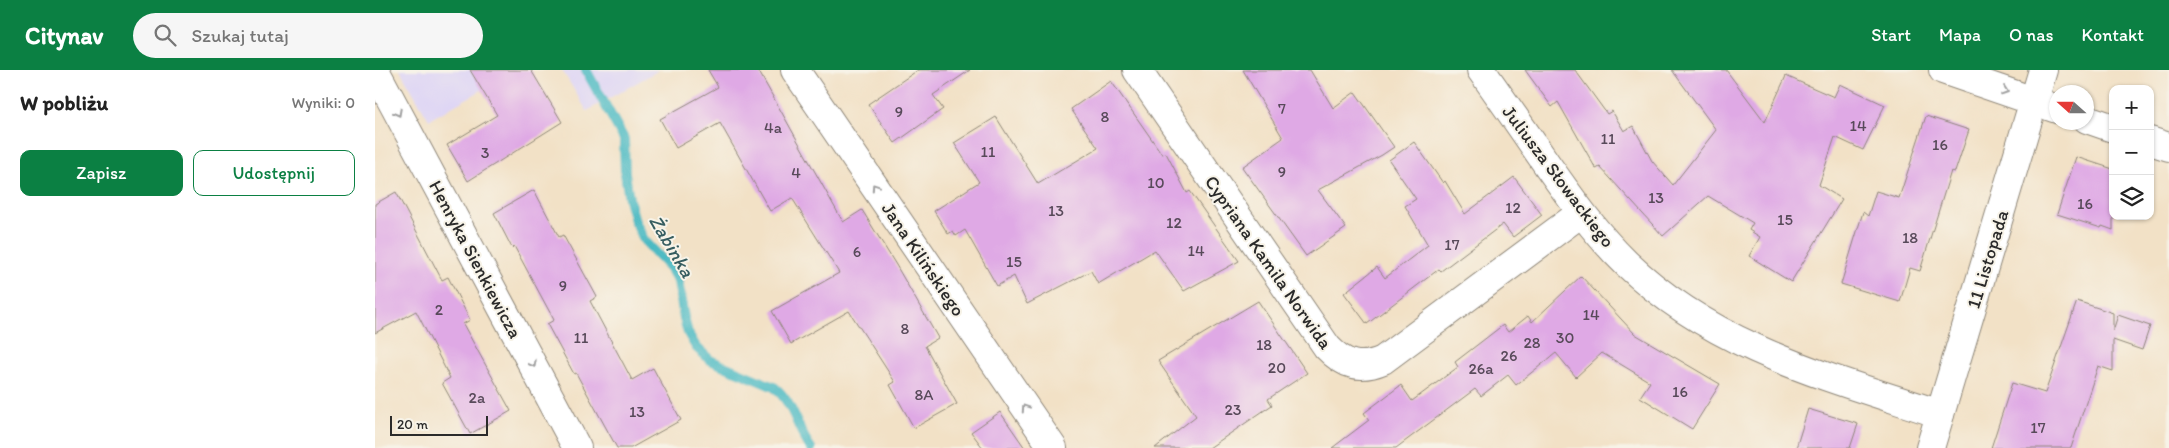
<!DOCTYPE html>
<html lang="pl">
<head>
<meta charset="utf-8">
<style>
  body { margin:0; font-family:Itim,sans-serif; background:#f6f6f6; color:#222 }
  .controls { position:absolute; right:15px; top:15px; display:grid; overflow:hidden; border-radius:10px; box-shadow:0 1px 4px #0004 }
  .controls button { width:45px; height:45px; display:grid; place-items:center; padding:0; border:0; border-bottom:1px solid #e0e0e0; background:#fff; color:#222; font:25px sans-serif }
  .compass { position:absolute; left:1674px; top:15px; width:45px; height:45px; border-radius:50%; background:#fff; box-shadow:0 1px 4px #0004; rotate:291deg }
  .scale { position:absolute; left:15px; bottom:12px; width:98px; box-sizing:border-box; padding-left:5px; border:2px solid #2b2b2b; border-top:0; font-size:14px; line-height:18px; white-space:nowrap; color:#2b2b2b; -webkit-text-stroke:4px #f7f3e8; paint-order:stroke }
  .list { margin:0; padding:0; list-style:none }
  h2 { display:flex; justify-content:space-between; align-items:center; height:65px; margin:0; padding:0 20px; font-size:21px }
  h2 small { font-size:16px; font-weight:400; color:#767676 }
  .actions { display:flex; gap:10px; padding:15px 20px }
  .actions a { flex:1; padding:11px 0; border:1px solid #0b8043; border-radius:10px; text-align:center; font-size:18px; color:#0b8043 }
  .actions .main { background:#0b8043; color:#fff }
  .icon { flex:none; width:28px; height:28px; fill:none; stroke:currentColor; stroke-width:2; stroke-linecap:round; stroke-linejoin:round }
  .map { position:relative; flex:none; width:1794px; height:378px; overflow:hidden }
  header { display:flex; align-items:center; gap:30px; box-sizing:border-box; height:70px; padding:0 25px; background:#0b8043; color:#fff }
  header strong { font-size:24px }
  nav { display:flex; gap:28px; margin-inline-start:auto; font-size:18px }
  .search { width:350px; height:45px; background:#f6f6f6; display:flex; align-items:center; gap:12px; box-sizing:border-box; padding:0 18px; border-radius:28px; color:#767676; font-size:19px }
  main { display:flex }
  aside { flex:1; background:#fff }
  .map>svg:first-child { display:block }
</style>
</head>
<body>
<header>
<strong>Citynav</strong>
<div class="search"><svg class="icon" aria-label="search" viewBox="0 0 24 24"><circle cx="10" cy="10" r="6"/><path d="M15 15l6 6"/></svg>Szukaj tutaj</div>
<nav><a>Start</a><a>Mapa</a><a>O nas</a><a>Kontakt</a></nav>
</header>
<main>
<aside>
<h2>W pobliżu<small>Wyniki: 0</small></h2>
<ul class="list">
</ul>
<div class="actions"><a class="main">Zapisz</a><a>Udostępnij</a></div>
</aside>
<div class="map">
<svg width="1794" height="378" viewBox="0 0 1794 378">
  <rect width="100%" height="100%" fill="#f7f3e8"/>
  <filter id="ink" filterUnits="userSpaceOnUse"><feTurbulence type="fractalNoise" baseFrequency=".02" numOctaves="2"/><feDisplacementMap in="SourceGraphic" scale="10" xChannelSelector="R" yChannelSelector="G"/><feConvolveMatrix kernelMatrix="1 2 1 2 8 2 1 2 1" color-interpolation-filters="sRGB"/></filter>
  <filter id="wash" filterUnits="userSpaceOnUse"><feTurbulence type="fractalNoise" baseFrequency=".0096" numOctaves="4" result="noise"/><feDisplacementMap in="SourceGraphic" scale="20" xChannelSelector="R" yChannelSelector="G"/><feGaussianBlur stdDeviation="1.12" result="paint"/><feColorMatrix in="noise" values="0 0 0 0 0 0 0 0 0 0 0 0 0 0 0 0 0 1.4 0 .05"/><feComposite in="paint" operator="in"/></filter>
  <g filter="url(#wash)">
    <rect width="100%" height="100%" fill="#f2e1c6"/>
    <g fill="#ded5f5">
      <path d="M25,0H142L54,50Z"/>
      <path d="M187,0H284L212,41Z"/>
    </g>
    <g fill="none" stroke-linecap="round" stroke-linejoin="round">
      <path stroke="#4ab9c2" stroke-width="10" d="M211,0L249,69L250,103L254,129L260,151L269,170L295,198L303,211L309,248L313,263L321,277L335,290L399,317C419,333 421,358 436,378"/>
    </g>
    <g id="blocks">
      <g fill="#dfa9e5">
        <path d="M95,0H156L187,52L93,111L72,75L122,45Z"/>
        <path d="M333,0H383L468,152L487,140L521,195L563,268L550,276L582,334L539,358L515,315L520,312L474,241L416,274L397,241L464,203L417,128L395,141L345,53L301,78L285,49L343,17Z"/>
        <path d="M543,0H595L558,25L568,39L520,73L493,34Z"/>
        <path d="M868,0H935L958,38L980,22L1019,77L1007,85L943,120L971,158L931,186L867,97L908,68Z"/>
        <path d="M1150,0H1200L1232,44L1237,41L1249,61L1258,56L1277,91L1298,115L1341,60L1297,0H1351L1390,52L1411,6L1459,27L1465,14L1510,35L1488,80L1460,67L1444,115L1467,129L1416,212L1374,186L1385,167L1374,160L1378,153L1333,126L1288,166L1225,97L1221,99L1183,32L1177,37Z"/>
        <path d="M736,11L787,84L791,83L812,123L815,121L864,191L809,221L780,180L723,214L716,201L652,234L639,206L622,216L590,160L581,166L578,161L573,164L559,141L604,112L579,73L621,47L663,114L723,78L696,39Z"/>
        <path d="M1551,46L1594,60L1580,102L1576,101L1545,201L1535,198L1525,232L1466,214L1488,142L1493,146L1501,121L1524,128Z"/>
        <path d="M1039,72L1068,113L1070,111L1090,144L1139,107L1167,145L1138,167L1128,154L1066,201L1064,199L992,254L969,223L1002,197L1010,208L1053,175L1030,136L1041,129L1014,90Z"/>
        <path d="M1701,87L1738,99V160L1727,156L1726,158L1682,144Z"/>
        <path d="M159,120L184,167L188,165L222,227L215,231L257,310L278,298L306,350L256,378H242L201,303L199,304L172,254L179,250L139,176L137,178L119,143Z"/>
        <path d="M21,122L67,210L73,207L95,250L88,254L136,341L95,364L67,313L75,308L41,241L0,263V134Z"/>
        <path d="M1206,206L1260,264L1345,314L1317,359L1265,327L1275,312L1227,283L1201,307L1181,283L1141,315L1133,305L1106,326L1100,319L1021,378H957L994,350L989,343L1026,315L1037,331L1083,297L1080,292L1128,255L1133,262L1153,246L1157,252Z"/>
        <path d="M883,231L932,303L893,329L897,335L834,378H780L821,346L783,291Z"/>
        <path d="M1702,231L1738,243V261L1743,245L1775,256L1767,280L1738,270V301L1723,296L1696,378H1616L1637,313L1670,323Z"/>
        <path d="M1433,339L1483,354L1475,378H1421Z"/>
        <path d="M625,342L650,378H608L596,362Z"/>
      </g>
    </g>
  </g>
  <g filter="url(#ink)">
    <use href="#blocks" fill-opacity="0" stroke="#8e8678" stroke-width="1"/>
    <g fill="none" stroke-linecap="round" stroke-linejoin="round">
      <defs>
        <g id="minor">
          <path d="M0,0L202,378"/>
          <path d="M420,0L678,378"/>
          <path d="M762,0L952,277C969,295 985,300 1008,290L1206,143"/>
          <path d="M1106,0C1129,32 1151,64 1173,96C1197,130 1221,164 1251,193C1339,278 1453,307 1565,344"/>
          <path d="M1568,0L1682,39"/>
          <path d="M1712,49L1738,58"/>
          <path d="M1775,71L1794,77"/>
          <path d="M1555,378L1668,0"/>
        </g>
      </defs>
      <use href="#minor" stroke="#8e8678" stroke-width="30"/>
      <use href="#minor" stroke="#fff" stroke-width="28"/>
    </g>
    <defs><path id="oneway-chevron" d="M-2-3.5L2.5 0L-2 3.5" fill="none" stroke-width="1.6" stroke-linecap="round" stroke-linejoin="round" transform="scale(1.25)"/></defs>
    <g stroke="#a0a0a0">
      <use href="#oneway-chevron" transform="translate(1630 21) rotate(19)"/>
      <use href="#oneway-chevron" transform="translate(23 43) rotate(62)"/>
      <use href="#oneway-chevron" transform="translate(500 117) rotate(-124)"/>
      <use href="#oneway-chevron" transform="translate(158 294) rotate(62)"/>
      <use href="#oneway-chevron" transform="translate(650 338) rotate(-124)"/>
    </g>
  </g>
  <g text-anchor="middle" stroke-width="4" stroke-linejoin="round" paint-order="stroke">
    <g font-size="16" fill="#584a5a">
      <text x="907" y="44">7</text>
      <text x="524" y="47">9</text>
      <text x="730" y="52">8</text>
      <text x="1483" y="61">14</text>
      <text x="398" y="63">4a</text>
      <text x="1233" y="74">11</text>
      <text x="1565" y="80">16</text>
      <text x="613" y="87">11</text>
      <text x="110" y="88">3</text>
      <text x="907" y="107">9</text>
      <text x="421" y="108">4</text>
      <text x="781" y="118">10</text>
      <text x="1281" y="133">13</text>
      <text x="1710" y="139">16</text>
      <text x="1138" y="143">12</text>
      <text x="681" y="146">13</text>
      <text x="1410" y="155">15</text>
      <text x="799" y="158">12</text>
      <text x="1535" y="173">18</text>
      <text x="1077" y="180">17</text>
      <text x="821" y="186">14</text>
      <text x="482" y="187">6</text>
      <text x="639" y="197">15</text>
      <text x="188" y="221">9</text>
      <text x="64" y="245">2</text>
      <text x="1216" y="250">14</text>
      <text x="530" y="264">8</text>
      <text x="206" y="273">11</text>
      <text x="1190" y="273">30</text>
      <text x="1157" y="278">28</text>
      <text x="889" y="280">18</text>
      <text x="1134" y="291">26</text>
      <text x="902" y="303">20</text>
      <text x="1106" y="304">26a</text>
      <text x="1305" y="327">16</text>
      <text x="549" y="330">8A</text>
      <text x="102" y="333">2a</text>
      <text x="858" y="345">23</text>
      <text x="262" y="347">13</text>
      <text x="1663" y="363">17</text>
    </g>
    <g font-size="19" fill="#2b2b2b" stroke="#f7f3e8">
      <text transform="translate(1184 106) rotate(53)" y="7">Juliusza Słowackiego</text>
      <text transform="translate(101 189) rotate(62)" y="7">Henryka Sienkiewicza</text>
      <text transform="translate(549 189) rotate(56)" y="7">Jana Kilińskiego</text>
      <text transform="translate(1612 189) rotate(-73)" y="7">11 Listopada</text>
      <text transform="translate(894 192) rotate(55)" y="7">Cypriana Kamila Norwida</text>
    </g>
    <g font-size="20" font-style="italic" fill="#365d60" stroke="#f7f3e8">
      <text transform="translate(297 176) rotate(59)" y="7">Żabinka</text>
    </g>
  </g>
</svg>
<div class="controls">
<button>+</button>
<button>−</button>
<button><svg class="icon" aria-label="layers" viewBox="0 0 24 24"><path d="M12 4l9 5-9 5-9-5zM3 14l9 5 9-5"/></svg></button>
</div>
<svg class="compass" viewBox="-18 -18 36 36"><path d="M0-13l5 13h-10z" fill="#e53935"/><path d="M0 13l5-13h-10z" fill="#767676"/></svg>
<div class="scale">20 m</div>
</div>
</main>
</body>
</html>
